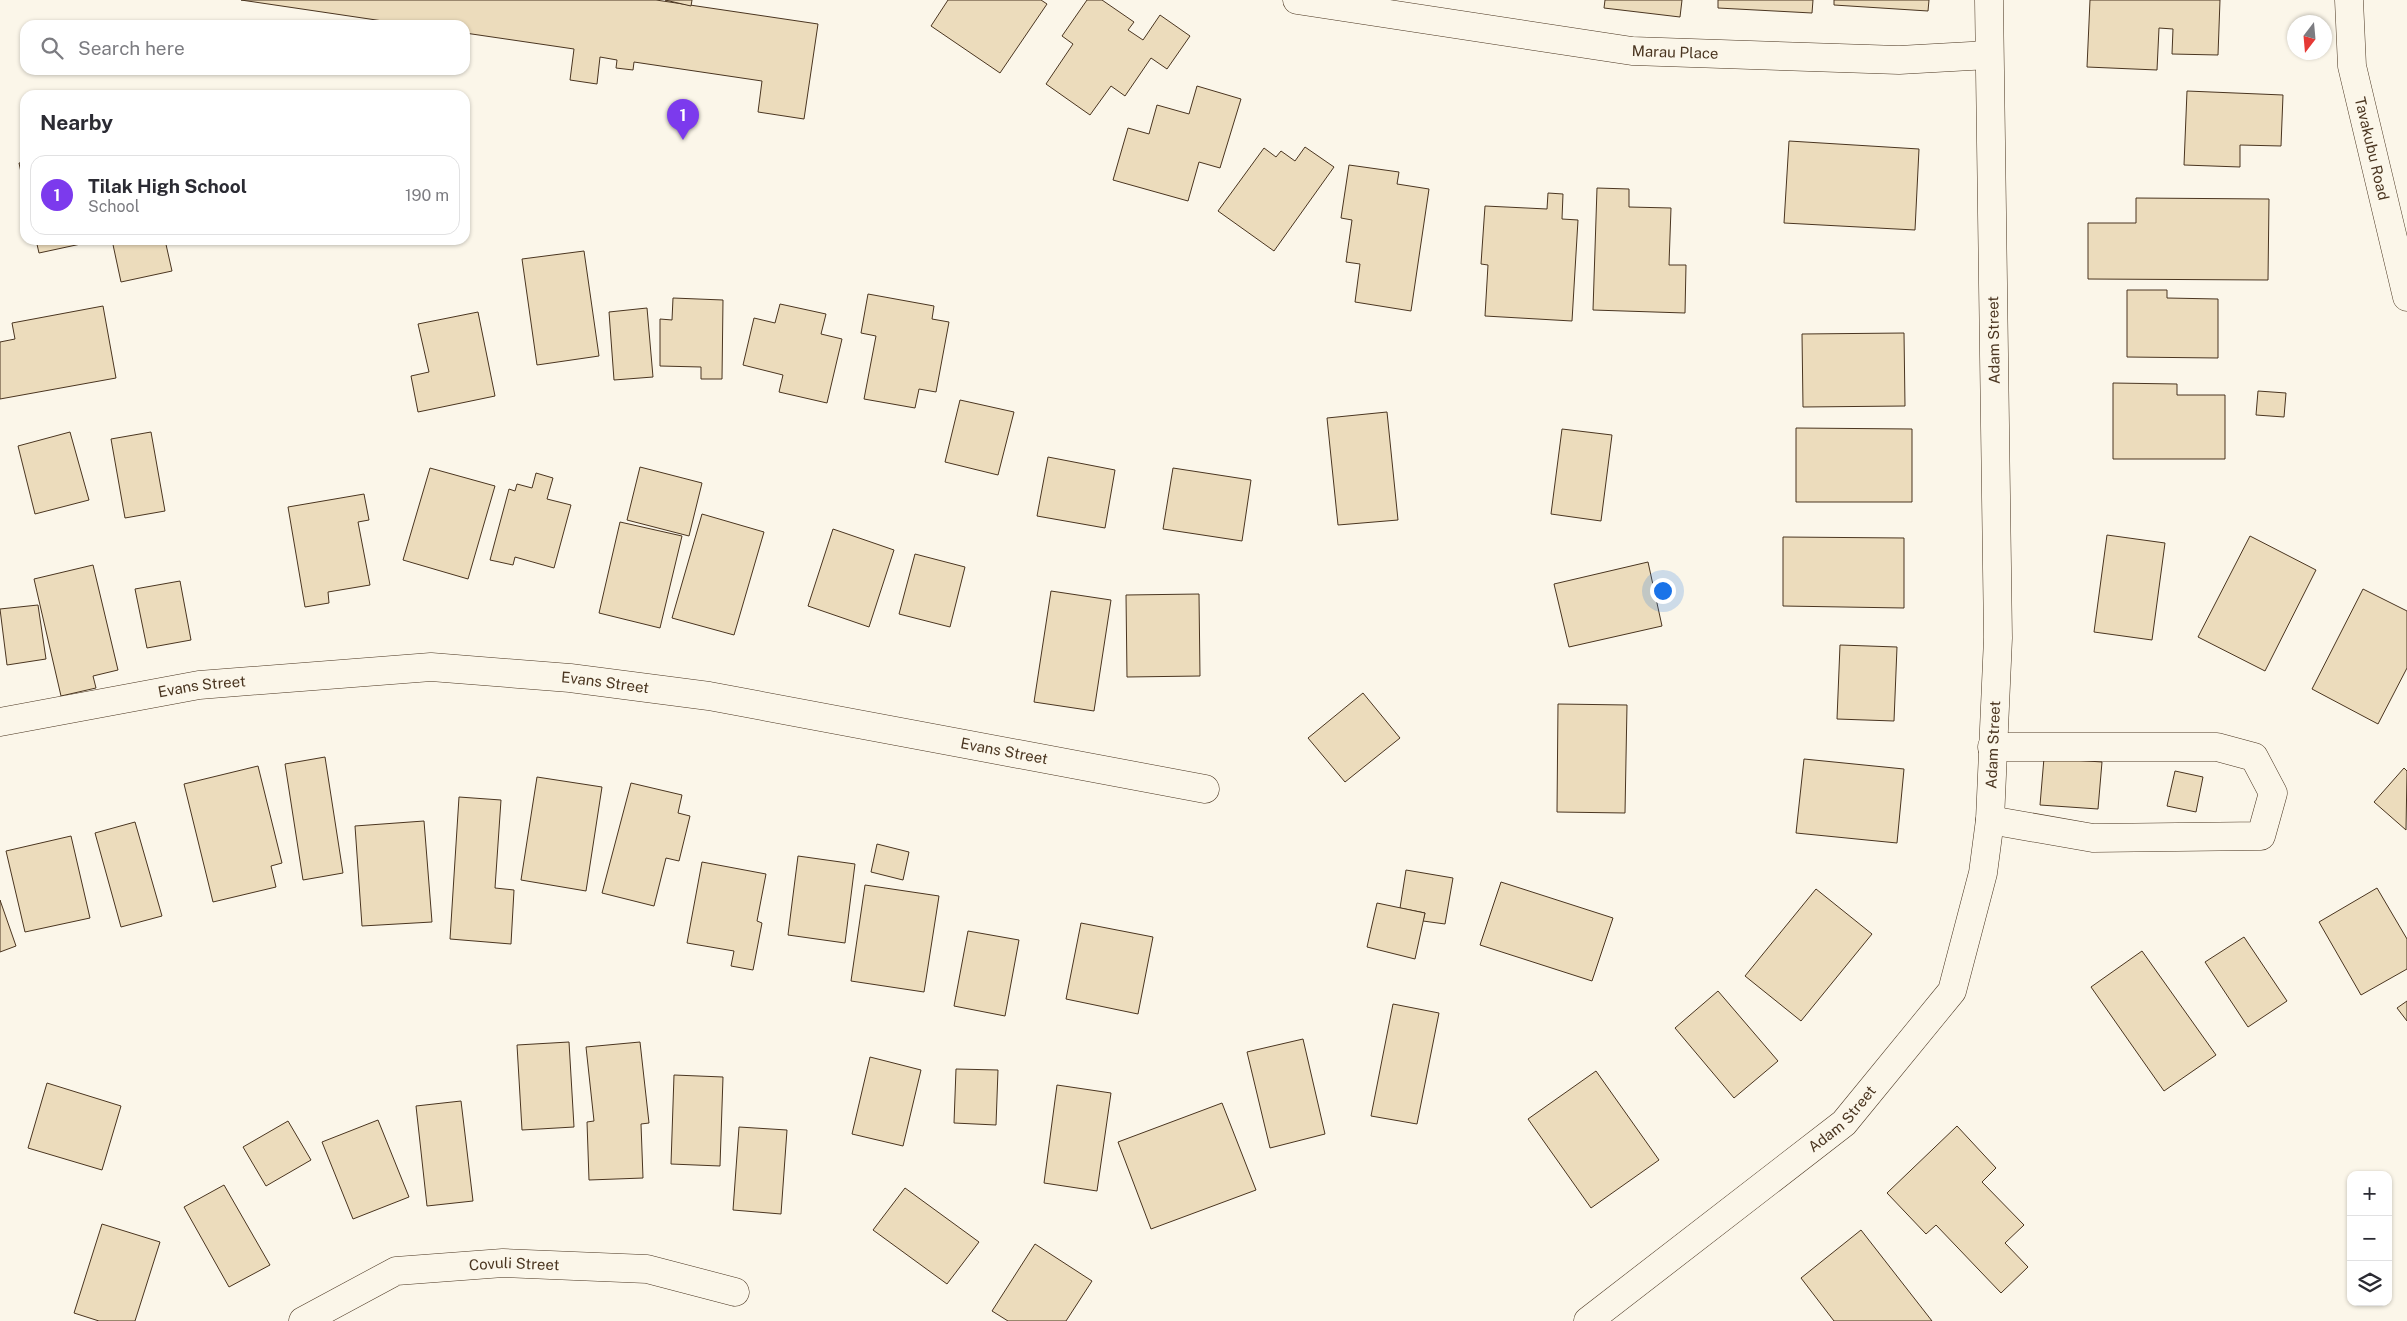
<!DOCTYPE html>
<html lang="en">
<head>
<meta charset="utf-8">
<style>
  body { margin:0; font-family:"Public Sans",sans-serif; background:#f2f2f3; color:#2b2b33 }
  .controls { position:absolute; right:15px; bottom:15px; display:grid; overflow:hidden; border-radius:10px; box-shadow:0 1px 4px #0004 }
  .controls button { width:45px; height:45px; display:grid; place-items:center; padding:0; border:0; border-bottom:1px solid #e1e1e2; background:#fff; color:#2b2b33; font:25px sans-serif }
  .compass { position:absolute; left:2287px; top:15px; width:45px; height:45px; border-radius:50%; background:#fff; box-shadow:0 1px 4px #0004; rotate:196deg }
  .you { position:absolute; left:1662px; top:590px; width:18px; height:18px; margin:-12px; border:4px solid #fff; border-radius:50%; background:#1a73e8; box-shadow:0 0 0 8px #1a73e833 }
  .badge { display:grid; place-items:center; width:32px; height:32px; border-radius:50%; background:#7c3aed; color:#fff; font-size:16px; font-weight:700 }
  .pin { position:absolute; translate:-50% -41px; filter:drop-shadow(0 1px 2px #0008) }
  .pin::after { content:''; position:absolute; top:26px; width:18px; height:15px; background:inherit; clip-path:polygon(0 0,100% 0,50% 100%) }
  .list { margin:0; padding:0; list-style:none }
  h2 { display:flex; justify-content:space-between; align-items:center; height:65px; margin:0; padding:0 20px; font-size:21px }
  h2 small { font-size:16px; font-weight:400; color:#7c7c81 }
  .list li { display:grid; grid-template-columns:32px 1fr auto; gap:15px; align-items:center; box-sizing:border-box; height:80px; margin:0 10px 10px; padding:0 10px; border:1px solid #e1e1e2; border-radius:15px }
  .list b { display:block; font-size:19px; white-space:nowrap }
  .list p { margin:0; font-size:16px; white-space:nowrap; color:#7c7c81 }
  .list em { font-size:16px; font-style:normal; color:#7c7c81 }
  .icon { flex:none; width:28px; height:28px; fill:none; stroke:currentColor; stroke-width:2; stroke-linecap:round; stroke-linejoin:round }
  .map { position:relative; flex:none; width:2407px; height:1321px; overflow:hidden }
  .search { position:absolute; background:#fff; box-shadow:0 1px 4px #0004; left:20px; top:20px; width:450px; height:55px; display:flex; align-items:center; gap:12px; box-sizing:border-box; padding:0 18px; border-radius:15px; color:#7c7c81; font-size:19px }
  .panel { position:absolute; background:#fff; box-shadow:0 1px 4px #0004; left:20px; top:90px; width:450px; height:155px; border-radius:15px }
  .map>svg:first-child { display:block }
</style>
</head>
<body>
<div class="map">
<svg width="2407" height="1321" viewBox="0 0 2407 1321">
  <rect width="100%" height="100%" fill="#fbf6e9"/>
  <g fill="#ecdcbc" stroke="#4a3520">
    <path d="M241,0H656L818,24L804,119L758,112L762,81L634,62L633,70L616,68L617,60L600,57L597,84L570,80L574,49L465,33V25H410Z"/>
    <path d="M665,0H692L691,6Z"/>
    <path d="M948,0H1041L1047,4L1000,73L931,26Z"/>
    <path d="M1087,0H1102L1134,22L1128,30L1143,40L1160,15L1190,36L1167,69L1151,58L1125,96L1111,86L1090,115L1046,84L1073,44L1062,36Z"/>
    <path d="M1605,0H1682L1680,17L1604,8Z"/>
    <path d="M1718,0H1813L1812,13L1718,8Z"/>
    <path d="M1834,0H1929L1928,11L1834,5Z"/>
    <path d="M2090,0H2220L2218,55L2172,54L2173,29L2159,28L2157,70L2087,67Z"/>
    <path d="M1197,86L1241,99L1220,168L1199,162L1188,201L1113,180L1128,128L1149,134L1157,105L1189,114Z"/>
    <path d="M2187,91L2283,95L2281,146L2240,145V167L2184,165Z"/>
    <path d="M1789,141L1919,149L1915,230L1784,223Z"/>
    <path d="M1305,147L1334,167L1274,251L1218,211L1264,148L1276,157L1281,151L1295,161Z"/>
    <path d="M25,162V191L19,163Z"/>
    <path d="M1349,165L1399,172L1397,184L1429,189L1411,311L1355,302L1360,264L1346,262L1352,220L1341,218Z"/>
    <path d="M1597,188L1629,189V207L1671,208L1669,265H1686L1685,313L1593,310Z"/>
    <path d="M1548,193L1563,194L1562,219L1578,220L1572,321L1485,316L1488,265L1481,264L1485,206L1547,209Z"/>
    <path d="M2136,198L2269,199L2268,280L2088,279V223H2136Z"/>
    <path d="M36,240H89L90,242L39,253Z"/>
    <path d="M112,240H165L172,271L121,282Z"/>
    <path d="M584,251L599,356L537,365L522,259Z"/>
    <path d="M2127,290H2167V298L2218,299V358L2127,357Z"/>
    <path d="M868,294L934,306L932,319L949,322L936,392L919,389L915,408L864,399L876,336L861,333Z"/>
    <path d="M673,298L723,300L722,379H701V367L660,366V319L672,320Z"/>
    <path d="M780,304L826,314L821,334L842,339L827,403L779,392L783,375L743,365L754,318L775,323Z"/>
    <path d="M103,306L116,378L0,399V342L15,339L12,323Z"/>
    <path d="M647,308L653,377L614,380L609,312Z"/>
    <path d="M478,312L495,396L418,412L411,376L429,372L418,324Z"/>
    <path d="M1904,333L1905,406L1803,407L1802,334Z"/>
    <path d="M2113,383L2177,384V395H2225V459H2113Z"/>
    <path d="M2258,391L2286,393L2284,417L2256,415Z"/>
    <path d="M960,400L1014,412L998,475L945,462Z"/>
    <path d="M1387,412L1398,520L1338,525L1327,418Z"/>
    <path d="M1796,428L1912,429V502H1796Z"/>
    <path d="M1562,429L1612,435L1601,521L1551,514Z"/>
    <path d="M70,432L89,500L35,514L18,446Z"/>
    <path d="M151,432L165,511L125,518L111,439Z"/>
    <path d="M1048,457L1115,470L1105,528L1037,516Z"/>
    <path d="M640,467L702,483L689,536L627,520Z"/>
    <path d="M430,468L495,486L468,579L403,560Z"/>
    <path d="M1173,468L1251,480L1242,541L1163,529Z"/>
    <path d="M536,473L553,478L547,499L571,505L554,568L515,557L513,565L490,560L509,489L515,491L517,484L532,488Z"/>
    <path d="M364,494L369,520L358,522L370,585L328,592L329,603L305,607L288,507Z"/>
    <path d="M702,514L764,532L734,635L672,618Z"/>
    <path d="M620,522L682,536L660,628L599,613Z"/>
    <path d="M833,529L894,550L869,627L808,606Z"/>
    <path d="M2107,535L2165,543L2152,640L2094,632Z"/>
    <path d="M2250,536L2316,570L2265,671L2198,637Z"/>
    <path d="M1783,537L1904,538V608L1783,606Z"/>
    <path d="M915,554L965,567L950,627L899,614Z"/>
    <path d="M1648,562L1662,626L1569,647L1554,584Z"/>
    <path d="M93,565L118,670L93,676L96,688L61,696L34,579Z"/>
    <path d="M180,581L191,640L147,648L135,589Z"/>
    <path d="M2363,589L2407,611V668L2378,724L2312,689Z"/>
    <path d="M1051,591L1111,600L1094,711L1034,702Z"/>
    <path d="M1199,594L1200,676L1127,677L1126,595Z"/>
    <path d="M38,605L46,659L7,665L0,609Z"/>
    <path d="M1840,645L1897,647L1894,721L1837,719Z"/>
    <path d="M1363,693L1400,738L1345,782L1308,738Z"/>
    <path d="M1558,704L1627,705L1625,813L1557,812Z"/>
    <path d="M325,757L343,873L303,880L285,764Z"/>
    <path d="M2044,758L2102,762L2098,809L2040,805Z"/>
    <path d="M1804,759L1904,769L1897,843L1796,833Z"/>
    <path d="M258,766L282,863L271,866L276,887L213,902L184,784Z"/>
    <path d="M2404,768L2407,771L2406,830L2374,802Z"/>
    <path d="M2175,771L2203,777L2196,812L2167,806Z"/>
    <path d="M537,777L602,787L586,891L521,880Z"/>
    <path d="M631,783L682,795L678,813L690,816L679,861L666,858L654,906L602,893Z"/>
    <path d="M459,797L501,800L495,888L514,890L511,944L450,939Z"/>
    <path d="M424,821L432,922L362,926L355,826Z"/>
    <path d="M135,822L162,916L121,927L95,833Z"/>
    <path d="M71,836L90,918L25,932L6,851Z"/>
    <path d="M877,844L909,852L903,880L871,872Z"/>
    <path d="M798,856L855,864L845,943L788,935Z"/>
    <path d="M702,862L766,874L757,921L762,923L753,970L731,966L734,951L687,943Z"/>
    <path d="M1406,870L1453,878L1445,924L1423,921L1425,913L1400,908Z"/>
    <path d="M1501,882L1613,918L1592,981L1480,945Z"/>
    <path d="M865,885L939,896L924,992L851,981Z"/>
    <path d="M2377,888L2407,939V969L2361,995L2319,922Z"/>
    <path d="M1816,889L1872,934L1801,1021L1745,976Z"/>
    <path d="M0,900L16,946L0,952Z"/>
    <path d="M1377,903L1425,913L1415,959L1367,947Z"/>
    <path d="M1081,923L1153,937L1138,1014L1066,999Z"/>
    <path d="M968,931L1019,940L1005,1016L954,1006Z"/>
    <path d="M2244,937L2287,1001L2248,1027L2205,962Z"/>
    <path d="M2142,951L2216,1055L2164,1091L2091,987Z"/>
    <path d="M1718,991L1778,1061L1734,1098L1675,1028Z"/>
    <path d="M2407,1001V1021L2397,1008Z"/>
    <path d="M1393,1004L1439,1013L1417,1124L1371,1116Z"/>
    <path d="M1303,1039L1325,1134L1270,1148L1247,1052Z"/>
    <path d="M569,1042L574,1127L522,1130L517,1045Z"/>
    <path d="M640,1042L649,1123L641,1124L643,1178L589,1180L587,1122L594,1121L586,1047Z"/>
    <path d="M870,1057L921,1070L903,1146L852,1134Z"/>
    <path d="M956,1069L998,1070L996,1125L954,1123Z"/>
    <path d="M1596,1071L1659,1160L1591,1208L1528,1119Z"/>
    <path d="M674,1075L723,1077L720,1166L671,1164Z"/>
    <path d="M47,1083L121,1106L102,1170L28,1148Z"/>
    <path d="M1057,1085L1111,1093L1097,1191L1044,1183Z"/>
    <path d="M461,1101L473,1201L427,1206L416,1106Z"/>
    <path d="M1222,1103L1256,1190L1151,1229L1118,1142Z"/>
    <path d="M378,1120L409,1197L353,1219L322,1142Z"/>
    <path d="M288,1121L311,1160L266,1186L243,1147Z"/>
    <path d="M1957,1126L1996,1168L1982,1182L2024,1225L2005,1243L2028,1267L2001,1293L1936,1225L1926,1234L1887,1193Z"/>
    <path d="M739,1127L787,1130L781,1214L733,1210Z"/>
    <path d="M224,1185L270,1265L229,1287L184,1207Z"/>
    <path d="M905,1188L979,1242L947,1284L873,1230Z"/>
    <path d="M102,1224L160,1242L135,1321H99L74,1313Z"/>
    <path d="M1861,1230L1932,1321H1834L1801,1278Z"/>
    <path d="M1035,1244L1092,1281L1066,1321H1008L992,1311Z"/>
  </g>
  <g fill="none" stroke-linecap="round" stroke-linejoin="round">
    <defs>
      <g id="minor">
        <path id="s1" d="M1297,0L1632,51L1899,60L1989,55"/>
        <path id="s2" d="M0,722L199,685L431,667L570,678L709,696L1205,789"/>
        <path d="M1990,820L2093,838L2261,836L2273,793L2254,757L2217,747H1992"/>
        <path id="s3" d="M303,1321L396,1271L503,1263L647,1269L735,1292"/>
        <path id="s4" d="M1588,1321L1844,1123L1952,991L1983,873L1990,820L1998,638L1989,0"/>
      </g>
      <g id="major">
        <path id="s5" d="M2349,0L2352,66L2407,297"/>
      </g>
    </defs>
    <use href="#minor" stroke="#4a3520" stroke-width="29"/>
    <use href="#major" stroke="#4a3520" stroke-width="29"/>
    <use href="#minor" stroke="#fbf6e9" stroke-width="28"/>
    <use href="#major" stroke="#fbf6e9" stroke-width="28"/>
  </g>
  <g text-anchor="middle" stroke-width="4" stroke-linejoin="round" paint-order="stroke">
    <g font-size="15" fill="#4a3520" stroke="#fbf6e9">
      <text dy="5" stroke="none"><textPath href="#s1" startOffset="382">Marau Place</textPath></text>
      <text dy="5" stroke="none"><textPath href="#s5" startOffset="151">Tavakubu Road</textPath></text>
      <text transform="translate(1994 340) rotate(-91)" y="5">Adam Street</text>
      <text dy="5" stroke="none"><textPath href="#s2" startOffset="610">Evans Street</textPath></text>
      <text dy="5" stroke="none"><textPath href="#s2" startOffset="205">Evans Street</textPath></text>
      <text dy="5" stroke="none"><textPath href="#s4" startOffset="745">Adam Street</textPath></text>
      <text dy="5" stroke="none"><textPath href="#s2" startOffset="1015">Evans Street</textPath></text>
      <text dy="5" stroke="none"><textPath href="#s4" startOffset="325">Adam Street</textPath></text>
      <text dy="5" stroke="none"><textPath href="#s3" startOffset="224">Covuli Street</textPath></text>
    </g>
  </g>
</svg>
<div class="controls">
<button>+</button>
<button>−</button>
<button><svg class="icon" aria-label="layers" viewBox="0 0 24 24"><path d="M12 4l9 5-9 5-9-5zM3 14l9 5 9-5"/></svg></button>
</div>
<svg class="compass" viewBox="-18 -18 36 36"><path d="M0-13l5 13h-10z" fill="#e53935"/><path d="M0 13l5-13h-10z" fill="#7c7c81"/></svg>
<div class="you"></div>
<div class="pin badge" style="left:683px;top:140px">1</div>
<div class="search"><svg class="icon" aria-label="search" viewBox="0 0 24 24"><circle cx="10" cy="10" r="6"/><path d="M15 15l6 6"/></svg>Search here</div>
<section class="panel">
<h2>Nearby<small></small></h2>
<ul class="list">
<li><span class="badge">1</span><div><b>Tilak High School</b><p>School</p></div><em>190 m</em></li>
</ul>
</section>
</div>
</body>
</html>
